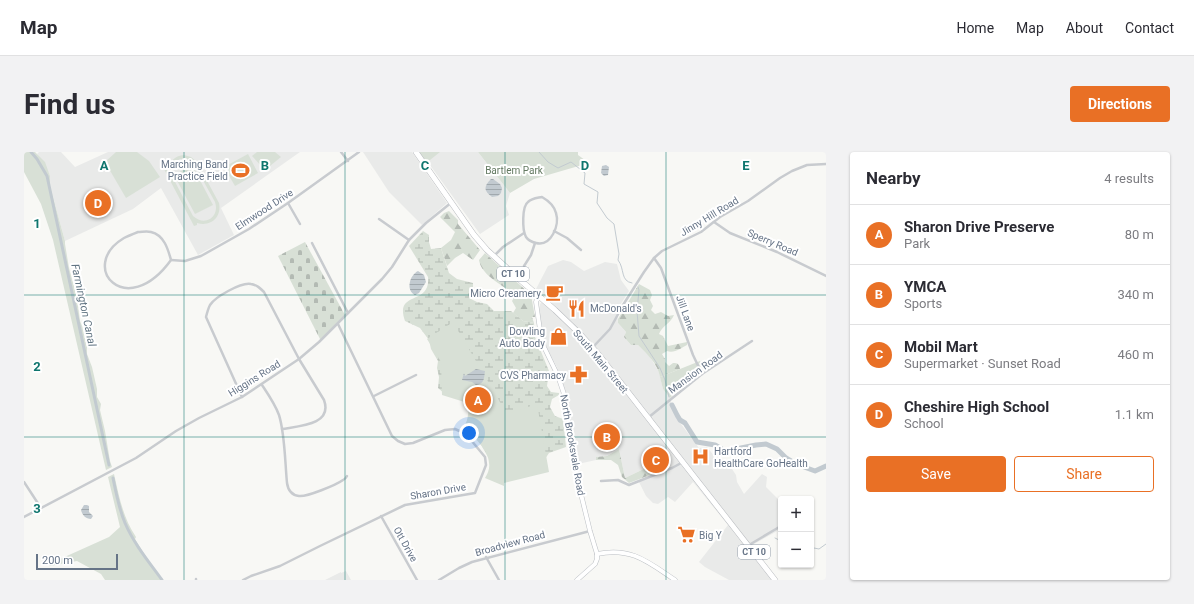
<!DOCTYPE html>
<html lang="en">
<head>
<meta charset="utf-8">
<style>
  body { margin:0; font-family:Roboto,sans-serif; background:#f2f2f3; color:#2b2b33 }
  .controls { position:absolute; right:12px; bottom:12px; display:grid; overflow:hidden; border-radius:4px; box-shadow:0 1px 3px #0004 }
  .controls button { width:36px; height:36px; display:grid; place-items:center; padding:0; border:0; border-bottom:1px solid #e1e1e2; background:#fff; color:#2b2b33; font:20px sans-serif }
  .scale { position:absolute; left:12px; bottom:10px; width:82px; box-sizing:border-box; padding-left:4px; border:2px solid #667487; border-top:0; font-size:11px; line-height:14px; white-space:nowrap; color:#667487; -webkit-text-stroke:3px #fff; paint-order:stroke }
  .you { position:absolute; left:445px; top:281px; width:14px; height:14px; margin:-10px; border:3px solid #fff; border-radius:50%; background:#1a73e8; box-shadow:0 0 0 6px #1a73e833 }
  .badge { display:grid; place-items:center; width:26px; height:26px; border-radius:50%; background:#e97025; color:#fff; font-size:13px; font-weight:700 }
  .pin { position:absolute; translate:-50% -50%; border:2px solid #fff; box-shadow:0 1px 4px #0006 }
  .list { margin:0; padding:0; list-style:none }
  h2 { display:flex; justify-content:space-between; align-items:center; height:52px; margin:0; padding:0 16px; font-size:17px }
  h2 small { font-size:13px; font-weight:400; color:#7c7c81 }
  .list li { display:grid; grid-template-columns:26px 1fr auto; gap:12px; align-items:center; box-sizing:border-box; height:60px; padding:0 16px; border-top:1px solid #e1e1e2 }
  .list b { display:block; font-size:15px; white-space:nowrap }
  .list p { margin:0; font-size:13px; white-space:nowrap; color:#7c7c81 }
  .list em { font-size:13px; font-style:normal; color:#7c7c81 }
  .actions { display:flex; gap:8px; padding:12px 16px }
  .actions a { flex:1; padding:9px 0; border:1px solid #e97025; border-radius:4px; text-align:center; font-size:14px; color:#e97025 }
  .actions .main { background:#e97025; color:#fff }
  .map { position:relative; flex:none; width:802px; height:428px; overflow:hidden; border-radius:4px }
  header { display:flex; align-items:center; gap:24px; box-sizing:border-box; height:56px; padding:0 20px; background:#fff; border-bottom:1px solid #e1e1e2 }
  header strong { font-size:19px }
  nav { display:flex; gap:22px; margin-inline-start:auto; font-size:14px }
  .intro { display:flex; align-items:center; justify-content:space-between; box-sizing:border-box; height:96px; padding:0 24px }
  h1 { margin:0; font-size:28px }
  .button { padding:10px 18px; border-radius:4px; background:#e97025; color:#fff; font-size:14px; font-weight:700 }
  main { display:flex; gap:24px; padding:0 24px }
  aside { flex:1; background:#fff; border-radius:4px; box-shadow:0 1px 3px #0004 }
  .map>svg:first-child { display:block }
</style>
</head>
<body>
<header>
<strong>Map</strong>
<nav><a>Home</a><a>Map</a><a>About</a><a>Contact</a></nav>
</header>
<div class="intro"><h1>Find us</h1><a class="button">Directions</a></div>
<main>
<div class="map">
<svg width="802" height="428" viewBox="0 0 802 428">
  <defs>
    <pattern id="forest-firs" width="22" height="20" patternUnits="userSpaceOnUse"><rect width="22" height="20" fill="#d8e0d6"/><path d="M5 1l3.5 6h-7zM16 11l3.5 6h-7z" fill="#b3bab3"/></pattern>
    <pattern id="wetland-marsh" width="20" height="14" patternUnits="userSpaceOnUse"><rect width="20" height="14" fill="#d8e0d6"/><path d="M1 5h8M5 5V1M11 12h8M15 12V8" fill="none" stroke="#b3bab3"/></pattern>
    <pattern id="cemetery-stones" width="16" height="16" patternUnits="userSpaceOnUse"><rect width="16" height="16" fill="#d8e0d6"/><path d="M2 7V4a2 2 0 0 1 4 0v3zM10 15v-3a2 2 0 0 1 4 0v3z" fill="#b3bab3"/></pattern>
    <pattern id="water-rules" width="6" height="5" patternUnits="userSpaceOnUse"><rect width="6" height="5" fill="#c2cad0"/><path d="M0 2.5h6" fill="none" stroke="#a1a9ae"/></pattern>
  </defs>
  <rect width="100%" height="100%" fill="#f8f8f5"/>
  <g fill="#e9eae9">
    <path d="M15,0H37L51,15L84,0H276L197,56L210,83L174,103L137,36L109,57L41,89L26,34V24L21,13L13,2Z"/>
    <path d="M339,0H388L423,51L398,73L365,40Z"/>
    <path d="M415,0H454L486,41L482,54L485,63L456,82L403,9Z"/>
    <path d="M539,108L547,110L560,119L581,110L593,112L597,128L605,139L593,158L594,171L602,180L600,185L607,193H614L626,205L635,220L639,237L646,246L651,264L675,296L683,295L691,305L702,308L712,323L713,330L720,342L738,322L743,325L742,335L757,350V377L730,392L724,398L748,428H705L681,415L675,410L704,373L669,330L651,350L644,345L634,352L629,351L622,344L615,330L635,321L626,314L601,326L595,297L583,304L572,305V308L554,312L542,241L533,215L525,200L519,187L515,159L516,152L522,146L512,137L524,114Z"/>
    <path d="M322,419L327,428H301L317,420V421Z"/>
  </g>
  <g fill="url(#forest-firs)">
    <path d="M425,59L434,68V72L456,98L449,108L439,101L431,106L423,114L417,96L427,88L431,80L416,65L420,61Z"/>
    <path d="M461,101L507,143L511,165H508L510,171L499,169L489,161L492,156L488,149L492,142C480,135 457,123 455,108Z"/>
    <path d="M615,132L626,138L628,143L626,148L629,154L627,158L631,162L637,160L644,164L650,163C647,171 638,174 635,182L639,184L644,194L663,190V193C657,196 650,202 643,199L638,202L641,207V210L645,214L649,211C654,211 655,212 656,217L636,225C634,212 623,202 614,193H607L600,185L602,180L594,171V167Z"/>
    <path d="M595,297L601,326L626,314L634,320L605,331L598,325L594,313L587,308H572V305L583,304Z"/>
  </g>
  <path fill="url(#wetland-marsh)" d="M399,79L405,83V90L407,97L417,96L425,121L433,127L449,131V136L445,141L447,147L453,150L463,152L470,159H487L499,169L510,171L511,185L525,219L523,234L527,240L535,241V243L528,247L526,255L531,264L539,267L542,295L525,301L517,313L467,310L443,269L446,250L422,243L414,236L415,225L413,216L414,209L407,197L405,188L396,176L381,169C370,138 407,154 404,125L385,94Z"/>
  <path fill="url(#cemetery-stones)" d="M281,90L321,163L297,189L254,104Z"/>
  <g fill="#d8e0d6" fill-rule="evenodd">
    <path d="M0,0H11L21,10L26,24V34L41,89V92L45,116L52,142V148L54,154L56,169L58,174L63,195V202L68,215L73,237V245L77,252L76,258L81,279L86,309L88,315L82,318L29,88L17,52L0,20Z"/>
    <path d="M92,0H113L125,9L136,25L102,46L81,10Z"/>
    <path d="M233,0H251L257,5L241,18L228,4Z"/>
    <path d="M392,0H416L401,12Z"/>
    <path d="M454,0H554V3L565,11L510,27L486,41Z"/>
    <path d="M224,2L234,21L211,34L200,15Z"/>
    <path d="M160,3L167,5L173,10L195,51C198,65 187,75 173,71V73L170,74L140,17L143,15L144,16C147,8 151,4 160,3ZM156,7H164L170,12L191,50C196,65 181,75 169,64L149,26C145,18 148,11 156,7Z"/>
    <path d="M168,13L189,53L171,62L150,23Z"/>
    <path d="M429,170L483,262L513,252L525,320L480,331V334L461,326C464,321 466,316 465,311C465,299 449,282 439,277L450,253L418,243L417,210L403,187Z"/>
    <path d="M676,209L680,219L666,227L646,246L639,237L636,225Z"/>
    <path d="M90,322C95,344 99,366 112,385L111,387L119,400L138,428H81L77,422L53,409L26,414L25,412L85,385L96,375L84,325Z"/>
  </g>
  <g fill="url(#water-rules)">
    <path d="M582,13L585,15L584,23L580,24L577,21L578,14Z"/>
    <path d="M467,27H469L476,32L478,36L477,41L474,44L468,45C460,39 459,35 467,27Z"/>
    <path d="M394,119L400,123L402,130L395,141L391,143C381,138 386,123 394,119Z"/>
    <path d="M452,217L461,219C460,225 461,232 452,233L448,230L438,228L440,221L441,224Z"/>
    <path d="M60,353H63L65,354V360L69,364L67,367C62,367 58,363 57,358Z"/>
  </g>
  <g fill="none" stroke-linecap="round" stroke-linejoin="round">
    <g stroke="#c2cad0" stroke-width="1">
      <path d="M515,0L524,10L534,16L547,10L561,21L560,32L574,40L573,51L583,66L590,72L595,102L594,108C601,117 596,129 608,131"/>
      <path d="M614,135L615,138L613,159L615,184L636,216L641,228L645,245"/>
      <path d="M751,386L757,389"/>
      <path d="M787,396H790L795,397L802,392"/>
    </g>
    <g stroke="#c2cad0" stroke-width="3">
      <path d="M7,0L13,7L23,24L85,313"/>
      <path d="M89,326C92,341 95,357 101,371C110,392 125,410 138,428"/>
    </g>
    <path stroke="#c2cad0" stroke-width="5" d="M648,253L653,263L656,268L661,271L673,290L691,293L701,299L707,298L732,293L742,292L753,297L762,306L772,312L791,319L802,314"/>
    <defs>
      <g id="secondary">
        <path d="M516,145L513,147L512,150L517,185L520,195L534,224L540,242L555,334L566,379L573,402V407L571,412L553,428"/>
        <path d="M573,402C608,395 624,410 651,428"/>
      </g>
      <path id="highway" d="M392,0L450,83L463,98L495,127L531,158L556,182L575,203L751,428"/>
    </defs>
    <use href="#secondary" stroke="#babec3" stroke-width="5"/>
    <use href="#highway" stroke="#b8bbbf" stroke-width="6"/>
    <g stroke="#c8cbcf" stroke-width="2.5">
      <path d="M317,0L324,9"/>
      <path d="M518,45C525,49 530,53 532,61C536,73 527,95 512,91C508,90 504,88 502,85C498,78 498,54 504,50C508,46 514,46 518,45Z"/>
      <path d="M264,51L276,72"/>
      <path d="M355,67L385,88"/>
      <path d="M690,70L706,81L753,100L802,124"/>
      <path d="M530,79L543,86L557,98"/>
      <path d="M114,80C118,80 123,79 127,80C140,83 144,97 147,108C102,170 53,114 100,86C104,84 109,82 114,80Z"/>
      <path d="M288,91L324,161"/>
      <path d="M470,104L479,95L500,81"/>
      <path d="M630,106L637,116L669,203L678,222"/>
      <path d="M147,108L161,109L177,104L225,77L264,51L335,0"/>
      <path d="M500,114L507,103L511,91"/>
      <path d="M569,195L586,177L599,153L620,120L630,106L638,99L677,80L696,65L724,49L756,26L768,19L783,13L802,12"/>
      <path d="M238,233C244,242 251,252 255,263C261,282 261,311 263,331C264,338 267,343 275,344C283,345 312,333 319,328C321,327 322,326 323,324"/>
      <path d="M350,244L392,223"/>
      <path d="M218,245L182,165C183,161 184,157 186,153C191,145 217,130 227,132C233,133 236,136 240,140L275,207L300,248C309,273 275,274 258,277"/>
      <path d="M625,265L678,222L728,189"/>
      <path d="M577,329L594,328L605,333L648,316L659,310"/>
      <path d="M0,330L17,356"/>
      <path d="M357,364L393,428"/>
      <path d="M0,365L112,306L152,279L175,266L218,245L275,207L295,190L358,127L368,115L385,88L402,71L428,50"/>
      <path d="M725,393L757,374"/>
      <path d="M462,405L475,428"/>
      <path d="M172,427V428"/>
      <path d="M219,428L227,424L256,414L296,394L381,353L451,341L462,313L461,305L442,282L431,277L421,278L389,291L381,292L374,289L368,284L314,172"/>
      <path d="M415,428L435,416L448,410L566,379"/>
    </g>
    <use href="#secondary" stroke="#fff" stroke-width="4"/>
    <use href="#highway" stroke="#fff" stroke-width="5"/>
  </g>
  <path fill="none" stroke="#0f766e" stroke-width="1" stroke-opacity="0.55" d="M160,0V428M321,0V428M481,0V428M642,0V428M0,143H802M0,285H802"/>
  <defs>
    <symbol id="stadium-bare" viewBox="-9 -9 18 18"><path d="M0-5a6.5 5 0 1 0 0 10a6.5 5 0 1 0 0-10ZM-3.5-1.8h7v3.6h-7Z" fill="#e97025" stroke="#fff" stroke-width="2.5" paint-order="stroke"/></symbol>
    <symbol id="cafe-bare" viewBox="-9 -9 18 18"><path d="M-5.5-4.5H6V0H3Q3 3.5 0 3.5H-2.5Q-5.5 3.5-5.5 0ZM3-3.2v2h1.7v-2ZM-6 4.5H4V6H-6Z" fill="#e97025" stroke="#fff" stroke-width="2.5" paint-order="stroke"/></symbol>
    <symbol id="restaurant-bare" viewBox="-9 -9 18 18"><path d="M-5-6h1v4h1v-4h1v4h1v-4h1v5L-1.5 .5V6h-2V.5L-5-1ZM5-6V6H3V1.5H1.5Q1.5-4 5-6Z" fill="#e97025" stroke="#fff" stroke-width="2.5" paint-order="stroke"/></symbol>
    <symbol id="shop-bare" viewBox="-9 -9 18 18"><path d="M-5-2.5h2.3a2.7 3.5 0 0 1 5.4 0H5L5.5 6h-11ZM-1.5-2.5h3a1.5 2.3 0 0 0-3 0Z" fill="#e97025" stroke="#fff" stroke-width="2.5" paint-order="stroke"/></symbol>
    <symbol id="pharmacy-bare" viewBox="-9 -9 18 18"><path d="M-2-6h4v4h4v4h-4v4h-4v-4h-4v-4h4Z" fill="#e97025" stroke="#fff" stroke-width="2.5" paint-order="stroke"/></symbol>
    <symbol id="hospital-bare" viewBox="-9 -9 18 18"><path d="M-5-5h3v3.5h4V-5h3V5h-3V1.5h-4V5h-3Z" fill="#e97025" stroke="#fff" stroke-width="2.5" paint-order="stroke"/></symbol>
    <symbol id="supermarket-bare" viewBox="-9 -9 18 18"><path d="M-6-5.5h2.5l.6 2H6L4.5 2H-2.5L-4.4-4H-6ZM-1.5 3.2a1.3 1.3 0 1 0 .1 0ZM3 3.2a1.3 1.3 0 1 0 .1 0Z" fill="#e97025" stroke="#fff" stroke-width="2.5" paint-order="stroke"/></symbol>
  </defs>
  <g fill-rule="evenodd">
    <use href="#stadium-bare" x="204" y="6" width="25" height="25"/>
    <use href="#cafe-bare" x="518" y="128" width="25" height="25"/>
    <use href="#restaurant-bare" x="540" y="144" width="25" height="25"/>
    <use href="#shop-bare" x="522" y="172" width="25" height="25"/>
    <use href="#pharmacy-bare" x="542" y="210" width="25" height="25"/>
    <use href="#hospital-bare" x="664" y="292" width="25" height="25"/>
    <use href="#supermarket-bare" x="650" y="370" width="25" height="25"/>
  </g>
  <g text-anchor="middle" stroke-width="4" stroke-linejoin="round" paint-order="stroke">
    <g fill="#fff" stroke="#949eab" stroke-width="1">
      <rect x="473" y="115" width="32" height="14" rx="3"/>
      <rect x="714" y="393" width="32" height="14" rx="3"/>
    </g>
    <g font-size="9" font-weight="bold" fill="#667487">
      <text x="489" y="125">CT 10</text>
      <text x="730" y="403">CT 10</text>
    </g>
    <g font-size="10" fill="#667487" stroke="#fff" text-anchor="end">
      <text x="204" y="16">Marching Band<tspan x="204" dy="12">Practice Field</tspan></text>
      <text x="517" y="145">Micro Creamery</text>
      <text x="566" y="160" text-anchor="start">McDonald's</text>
      <text x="521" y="183">Dowling<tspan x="521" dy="12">Auto Body</tspan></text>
      <text x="542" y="227">CVS Pharmacy</text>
      <text x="690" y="303" text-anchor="start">Hartford<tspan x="690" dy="12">HealthCare GoHealth</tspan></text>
      <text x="675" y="387" text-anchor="start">Big Y</text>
    </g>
    <g font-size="10" fill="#637961" stroke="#fff">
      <text x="490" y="22">Bartlem Park</text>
    </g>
    <g font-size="10" fill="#667487" stroke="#fff">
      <text transform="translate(240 57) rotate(-33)" y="4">Elmwood Drive</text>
      <text transform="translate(685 64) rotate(-31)" y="4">Jinny Hill Road</text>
      <text transform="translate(749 90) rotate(23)" y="4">Sperry Road</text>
      <text transform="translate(662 161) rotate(70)" y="4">Jill Lane</text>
      <text transform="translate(577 209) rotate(50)" y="4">South Main Street</text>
      <text transform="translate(671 220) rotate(-36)" y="4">Mansion Road</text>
      <text transform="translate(230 226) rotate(-32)" y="4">Higgins Road</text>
      <text transform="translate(549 293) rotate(80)" y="4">North Brooksvale Road</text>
      <text transform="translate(414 339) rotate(-10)" y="4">Sharon Drive</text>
      <text transform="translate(486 391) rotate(-15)" y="4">Broadview Road</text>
      <text transform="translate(382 392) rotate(61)" y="4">Ott Drive</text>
    </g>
    <g font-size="11" font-style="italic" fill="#627583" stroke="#fff">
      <text transform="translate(60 153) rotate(78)" y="4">Farmington Canal</text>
    </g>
  </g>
  <g font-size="13" text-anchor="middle" font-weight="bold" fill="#0f766e" stroke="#fff" stroke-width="4" stroke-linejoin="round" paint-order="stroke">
    <text x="80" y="18">A</text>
    <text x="241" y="18">B</text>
    <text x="401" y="18">C</text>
    <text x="561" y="18">D</text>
    <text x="722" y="18">E</text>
    <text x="13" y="76">1</text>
    <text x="13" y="219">2</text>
    <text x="13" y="361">3</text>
  </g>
</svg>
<div class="controls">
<button>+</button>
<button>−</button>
</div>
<div class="scale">200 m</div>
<div class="you"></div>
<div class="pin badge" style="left:454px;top:248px">A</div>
<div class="pin badge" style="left:583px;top:285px">B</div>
<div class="pin badge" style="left:632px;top:308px">C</div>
<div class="pin badge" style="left:74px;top:51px">D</div>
</div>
<aside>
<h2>Nearby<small>4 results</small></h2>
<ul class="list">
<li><span class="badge">A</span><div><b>Sharon Drive Preserve</b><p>Park</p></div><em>80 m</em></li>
<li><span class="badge">B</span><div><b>YMCA</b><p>Sports</p></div><em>340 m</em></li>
<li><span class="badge">C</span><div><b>Mobil Mart</b><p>Supermarket · Sunset Road</p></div><em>460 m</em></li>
<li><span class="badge">D</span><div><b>Cheshire High School</b><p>School</p></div><em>1.1 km</em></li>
</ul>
<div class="actions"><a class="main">Save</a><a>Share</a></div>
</aside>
</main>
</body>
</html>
